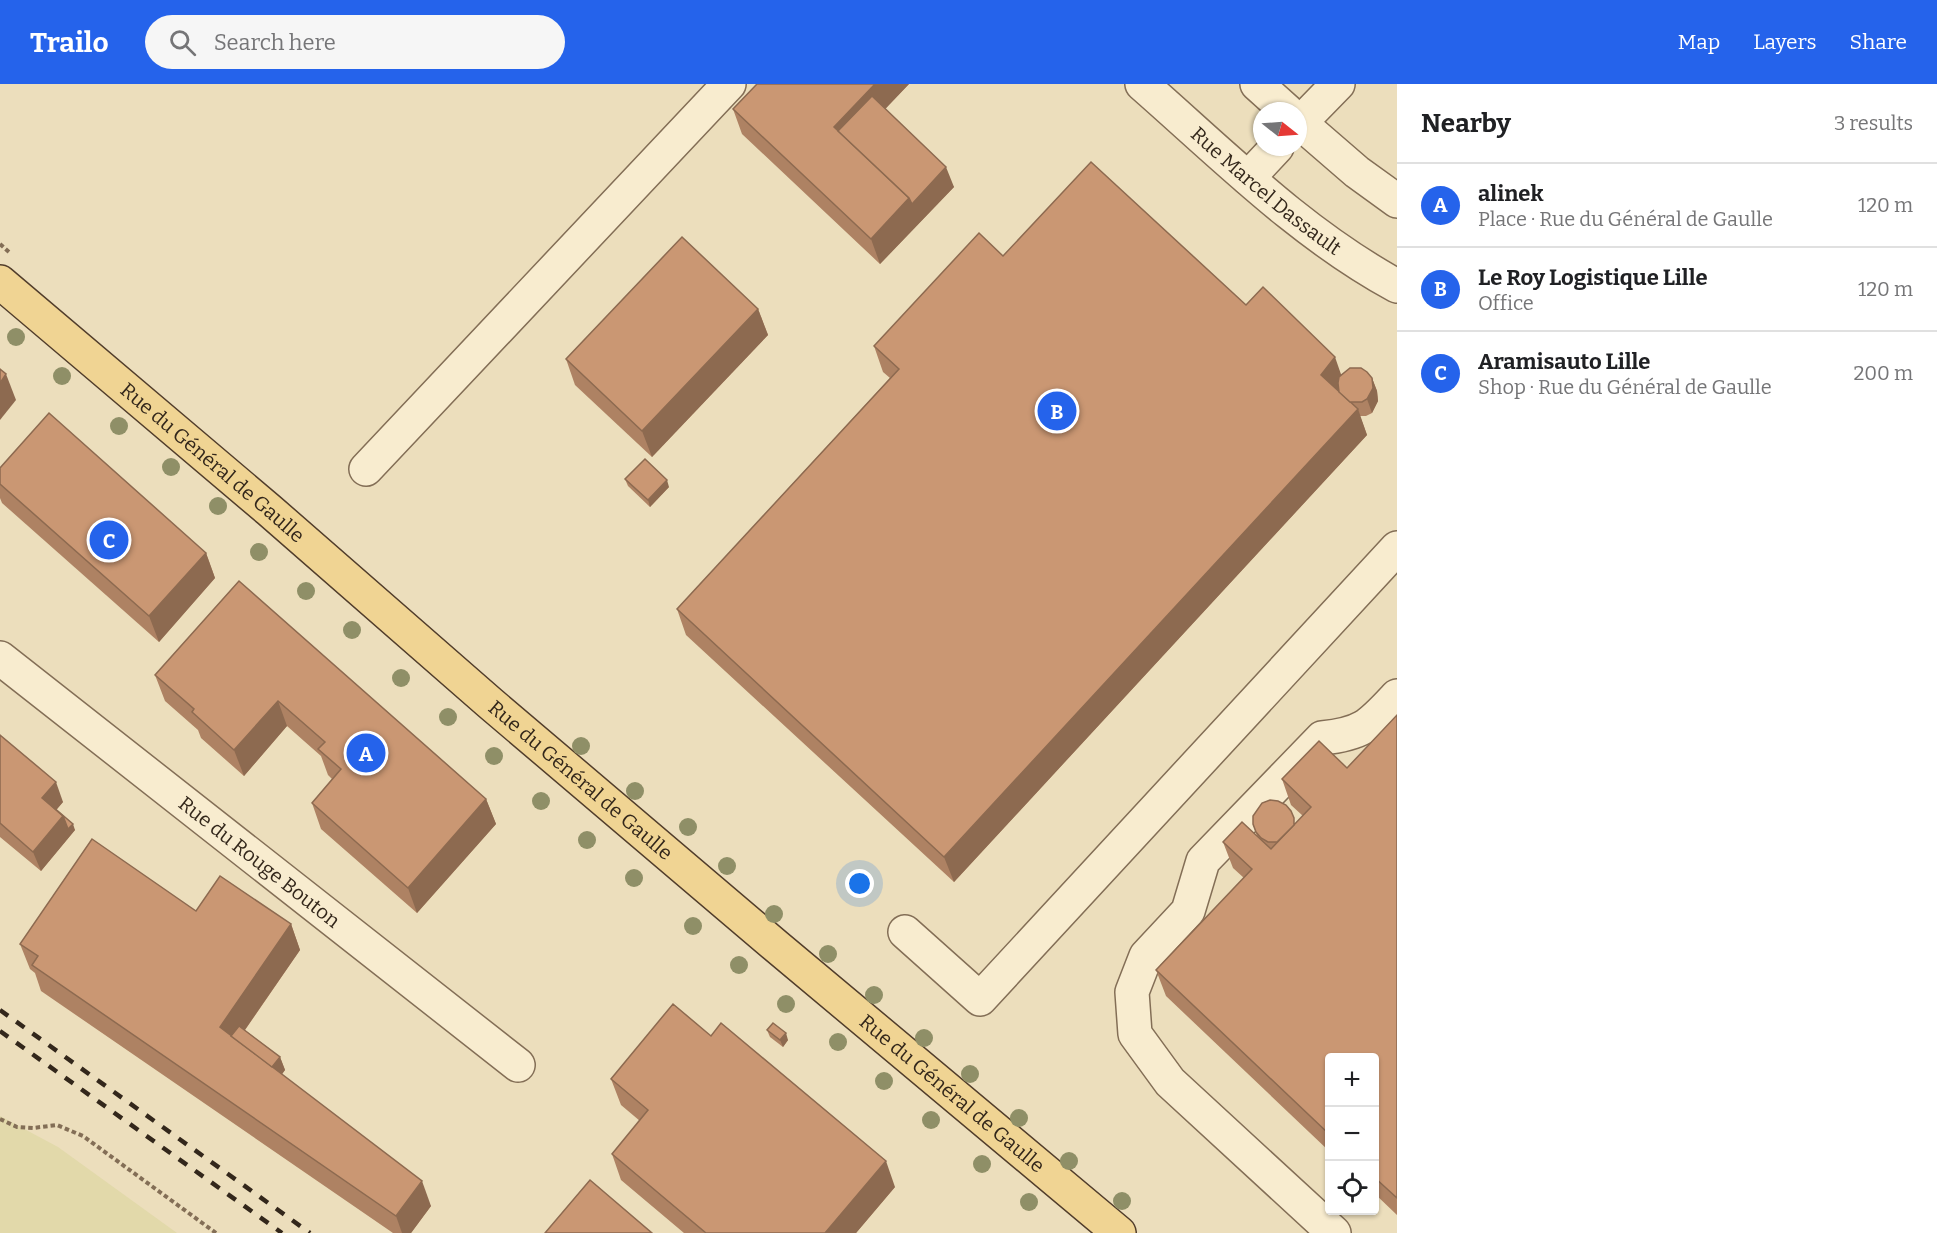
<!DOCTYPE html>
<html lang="en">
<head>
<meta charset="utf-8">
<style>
  body { margin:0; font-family:Bitter,serif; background:#f6f6f6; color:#202124 }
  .controls { position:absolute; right:18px; bottom:18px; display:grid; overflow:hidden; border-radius:6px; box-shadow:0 2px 4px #0004 }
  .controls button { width:54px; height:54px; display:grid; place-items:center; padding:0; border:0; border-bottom:2px solid #e0e0e0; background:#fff; color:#202124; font:30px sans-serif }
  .compass { position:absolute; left:1253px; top:18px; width:54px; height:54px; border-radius:50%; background:#fff; box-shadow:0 2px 4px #0004; rotate:107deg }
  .you { position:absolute; left:860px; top:800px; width:21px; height:21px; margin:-15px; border:4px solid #fff; border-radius:50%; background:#1a73e8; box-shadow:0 0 0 9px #1a73e833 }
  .badge { display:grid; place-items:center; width:39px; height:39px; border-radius:50%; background:#2563eb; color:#fff; font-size:20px; font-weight:700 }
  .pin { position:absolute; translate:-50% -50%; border:3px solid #fff; box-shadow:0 2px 6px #0006 }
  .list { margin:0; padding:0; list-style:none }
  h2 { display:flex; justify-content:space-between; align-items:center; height:78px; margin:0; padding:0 24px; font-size:26px }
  h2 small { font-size:20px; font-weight:400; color:#757577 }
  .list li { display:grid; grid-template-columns:39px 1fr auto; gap:18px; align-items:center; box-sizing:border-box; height:84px; padding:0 24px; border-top:2px solid #e0e0e0 }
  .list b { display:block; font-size:22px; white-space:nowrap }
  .list p { margin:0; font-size:20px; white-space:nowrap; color:#757577 }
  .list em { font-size:20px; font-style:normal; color:#757577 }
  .icon { flex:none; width:33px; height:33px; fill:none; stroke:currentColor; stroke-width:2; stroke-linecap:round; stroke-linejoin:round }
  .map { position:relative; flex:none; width:1397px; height:1149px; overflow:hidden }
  header { display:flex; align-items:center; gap:36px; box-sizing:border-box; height:84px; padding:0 30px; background:#2563eb; color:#fff }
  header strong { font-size:28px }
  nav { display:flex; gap:33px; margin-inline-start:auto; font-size:21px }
  .search { width:420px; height:54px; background:#f6f6f6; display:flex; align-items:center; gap:15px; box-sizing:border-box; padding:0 21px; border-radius:33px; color:#757577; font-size:22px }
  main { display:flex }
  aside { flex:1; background:#fff }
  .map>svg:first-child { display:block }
</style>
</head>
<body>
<header>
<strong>Trailo</strong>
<div class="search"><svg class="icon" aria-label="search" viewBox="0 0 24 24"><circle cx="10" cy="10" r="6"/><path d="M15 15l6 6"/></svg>Search here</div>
<nav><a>Map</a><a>Layers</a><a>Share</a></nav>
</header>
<main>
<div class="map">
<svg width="1397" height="1149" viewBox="0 0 1397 1149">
  <rect width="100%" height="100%" fill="#ecdebc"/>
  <path fill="#e2d9aa" d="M0,1032L58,1063L177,1149H0Z"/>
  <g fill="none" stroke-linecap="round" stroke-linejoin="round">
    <defs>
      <g id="minor">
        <path id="s1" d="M1142,0C1223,71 1301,150 1397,202"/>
        <path d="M1257,0L1287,27"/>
        <path d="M1298,37L1357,88L1397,117"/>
        <path d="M1298,41L1338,0"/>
        <path d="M1248,94L1277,63"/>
        <path d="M366,385L729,0"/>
        <path id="s2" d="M0,574L518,981"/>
        <path d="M905,848L980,915L1397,464"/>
        <path d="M1334,1149L1170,998L1135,950L1132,908L1146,872L1188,827L1203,777L1322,654C1363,650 1370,641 1397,612"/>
      </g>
      <g id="major">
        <path id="s3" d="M0,198L269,426L490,619L776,862L1119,1149"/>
      </g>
    </defs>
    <use href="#minor" stroke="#836e56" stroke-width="36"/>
    <use href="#major" stroke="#513d2b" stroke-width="36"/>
    <g stroke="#836e56" stroke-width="4" stroke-dasharray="4.5 3" stroke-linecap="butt">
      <path d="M0,160L10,169"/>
      <path d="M0,1035L17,1043L33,1044L57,1041L83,1052L216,1149"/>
    </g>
    <use href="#minor" stroke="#f8eccf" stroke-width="33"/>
    <use href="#major" stroke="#f0d493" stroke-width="33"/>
    <g stroke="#33271b" stroke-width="4.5" stroke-dasharray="10 10" stroke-linecap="butt">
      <path d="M0,926L310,1149"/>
      <path d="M0,947L282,1149"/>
    </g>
  </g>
  <g fill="#8f8f67">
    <circle cx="16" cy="253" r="9"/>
    <circle cx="62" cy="292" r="9"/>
    <circle cx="119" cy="342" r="9"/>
    <circle cx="171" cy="383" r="9"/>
    <circle cx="218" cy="422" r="9"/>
    <circle cx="259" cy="468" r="9"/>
    <circle cx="306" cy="507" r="9"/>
    <circle cx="352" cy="546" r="9"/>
    <circle cx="401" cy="594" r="9"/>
    <circle cx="448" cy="633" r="9"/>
    <circle cx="581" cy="662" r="9"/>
    <circle cx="494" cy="672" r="9"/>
    <circle cx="635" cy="707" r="9"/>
    <circle cx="541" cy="717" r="9"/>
    <circle cx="688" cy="743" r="9"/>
    <circle cx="587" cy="756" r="9"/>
    <circle cx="727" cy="782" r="9"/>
    <circle cx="634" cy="794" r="9"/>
    <circle cx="774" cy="830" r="9"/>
    <circle cx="693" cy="842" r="9"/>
    <circle cx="828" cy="870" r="9"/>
    <circle cx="739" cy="881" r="9"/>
    <circle cx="874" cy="911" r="9"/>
    <circle cx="786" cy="920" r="9"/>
    <circle cx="924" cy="954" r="9"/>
    <circle cx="838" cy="958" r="9"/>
    <circle cx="970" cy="990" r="9"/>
    <circle cx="884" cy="997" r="9"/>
    <circle cx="1019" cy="1034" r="9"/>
    <circle cx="931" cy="1036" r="9"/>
    <circle cx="1069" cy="1077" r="9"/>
    <circle cx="982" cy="1080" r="9"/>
    <circle cx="1122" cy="1117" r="9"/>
    <circle cx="1029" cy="1118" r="9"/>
  </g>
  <g fill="#ae8263">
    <path d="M757,0H909L885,25L954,103L880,180L742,50L733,25Z"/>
    <path d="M1003,172L1246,221L1342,291L1372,294L1377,307L1378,317L1372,329L1366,332H1360L1367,351L954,798L686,551L677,525L890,294L883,288L874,262Z"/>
    <path d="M758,225L768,251L652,373L575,301L566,275Z"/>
    <path d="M0,384L206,469L215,494L159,558L2,419L0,414Z"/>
    <path d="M625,395L669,403L650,423L628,402Z"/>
    <path d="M239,497L486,715L496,740L417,829L321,745L312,719L332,695L328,691L321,672L287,642L244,692L201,654L198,646L165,617L155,591Z"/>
    <path d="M1397,631V1131L1374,1109V974H1329V1067L1166,912L1156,886L1244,794L1233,784L1223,758L1257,752L1253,740L1296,739L1303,732L1291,721L1282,695L1347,684Z"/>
    <path d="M0,651L63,718L56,726L75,746L41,787L0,753Z"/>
    <path d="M196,827L291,840L300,866L245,946L280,973L285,986L282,990L431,1122L411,1149H393L41,907L35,889L30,885L20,860Z"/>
    <path d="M767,946L788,956L783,963L770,953Z"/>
    <path d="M611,995L895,1103L856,1149H684L621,1096L612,1070L640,1037L621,1021Z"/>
  </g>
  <g fill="#8d6a50">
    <path d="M875,0H909L850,62L834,43Z"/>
    <path d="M946,83L954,103L880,180L871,155L909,114Z"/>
    <path d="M758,225L768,251L652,373L642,347Z"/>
    <path d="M1335,273L1344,299L1330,316L1321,291Z"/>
    <path d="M6,290L16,316L0,336V299Z"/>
    <path d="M1372,294L1377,307L1378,317L1372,329L1367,315Z"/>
    <path d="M1358,325L1367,351L954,798L944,773Z"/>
    <path d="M667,396L669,403L650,423L648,416Z"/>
    <path d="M206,469L215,494L159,558L149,532Z"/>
    <path d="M278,617L287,642L244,692L234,666Z"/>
    <path d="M56,698L63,718L52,731L42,714Z"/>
    <path d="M486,715L496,740L417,829L408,804Z"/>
    <path d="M63,732L73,740L75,746L41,787L33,768Z"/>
    <path d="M291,840L300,866L233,963L220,943Z"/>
    <path d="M786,949L788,956L783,963L780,956Z"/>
    <path d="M280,973L285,986L273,1002L268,989Z"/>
    <path d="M886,1077L895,1103L856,1149H825Z"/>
    <path d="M422,1097L431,1122L411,1149H402L396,1132Z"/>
  </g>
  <g fill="#ca9773" stroke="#8d6a50" stroke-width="1.5">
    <path d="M757,0H875L834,43L909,114L871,155L733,25Z"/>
    <path d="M872,12L946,83L912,120L909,114L838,47Z"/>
    <path d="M1091,78L1246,221L1263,203L1335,273L1321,291L1358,325L944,773L677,525L899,285L874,262L979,149L1003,172Z"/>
    <path d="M682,153L758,225L642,347L566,275Z"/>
    <path d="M1350,284H1361L1367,288L1372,294L1373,304L1367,315L1362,318H1350L1339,308L1338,299L1339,293Z"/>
    <path d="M0,285L6,290L0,299Z"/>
    <path d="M49,329L206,469L149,532L0,400V384Z"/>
    <path d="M645,375L667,396L648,416L625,395Z"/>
    <path d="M239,497L486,715L408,804L312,719L341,685L318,665L325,658L278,617L234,666L192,628L194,625L155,591Z"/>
    <path d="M1397,631V1114L1374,1093V974H1329V1050L1156,886L1252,785L1223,758L1242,738L1271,765L1311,723L1282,695L1319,657L1347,684Z"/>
    <path d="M0,651L56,698L42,714L63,732L33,768L0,739Z"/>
    <path d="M1270,716L1278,717L1286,721L1291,727L1294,734V741L1277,758H1268L1261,754L1256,748L1253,740V732L1262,719Z"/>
    <path d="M52,722L73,740L68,745L63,732Z"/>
    <path d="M92,755L196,827L220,792L291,840L220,943L422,1097L396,1132L32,881L38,872L20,860Z"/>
    <path d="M673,920L711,952L721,939L886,1077L825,1149H706L612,1070L648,1026L611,995Z"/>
    <path d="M773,939L786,949L780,956L767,946Z"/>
    <path d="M239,942L280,973L272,983L231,952Z"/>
    <path d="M590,1096L652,1149H545Z"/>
  </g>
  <g text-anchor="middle" stroke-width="5" stroke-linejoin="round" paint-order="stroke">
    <g font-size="20" fill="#33271b" stroke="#f4e8cc">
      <text dy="7" stroke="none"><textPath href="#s1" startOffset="164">Rue Marcel Dassault</textPath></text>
      <text dy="7" stroke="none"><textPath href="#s3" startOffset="279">Rue du Général de Gaulle</textPath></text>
      <text dy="7" stroke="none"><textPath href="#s3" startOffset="765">Rue du Général de Gaulle</textPath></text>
      <text dy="7" stroke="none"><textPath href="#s2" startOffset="330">Rue du Rouge Bouton</textPath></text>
      <text dy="7" stroke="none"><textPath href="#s3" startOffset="1251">Rue du Général de Gaulle</textPath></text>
    </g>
  </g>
</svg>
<div class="controls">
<button>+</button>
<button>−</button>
<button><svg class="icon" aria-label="locate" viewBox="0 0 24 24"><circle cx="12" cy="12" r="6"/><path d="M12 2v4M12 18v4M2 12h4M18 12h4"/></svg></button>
</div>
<svg class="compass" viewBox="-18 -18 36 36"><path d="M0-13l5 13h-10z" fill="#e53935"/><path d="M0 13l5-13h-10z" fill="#757577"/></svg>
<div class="you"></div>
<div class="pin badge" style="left:366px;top:669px">A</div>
<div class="pin badge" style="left:1057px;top:327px">B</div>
<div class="pin badge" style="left:109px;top:456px">C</div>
</div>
<aside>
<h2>Nearby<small>3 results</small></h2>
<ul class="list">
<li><span class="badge">A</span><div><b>alinek</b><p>Place · Rue du Général de Gaulle</p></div><em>120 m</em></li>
<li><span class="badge">B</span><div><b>Le Roy Logistique Lille</b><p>Office</p></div><em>120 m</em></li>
<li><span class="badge">C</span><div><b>Aramisauto Lille</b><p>Shop · Rue du Général de Gaulle</p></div><em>200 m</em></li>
</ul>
</aside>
</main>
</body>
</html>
